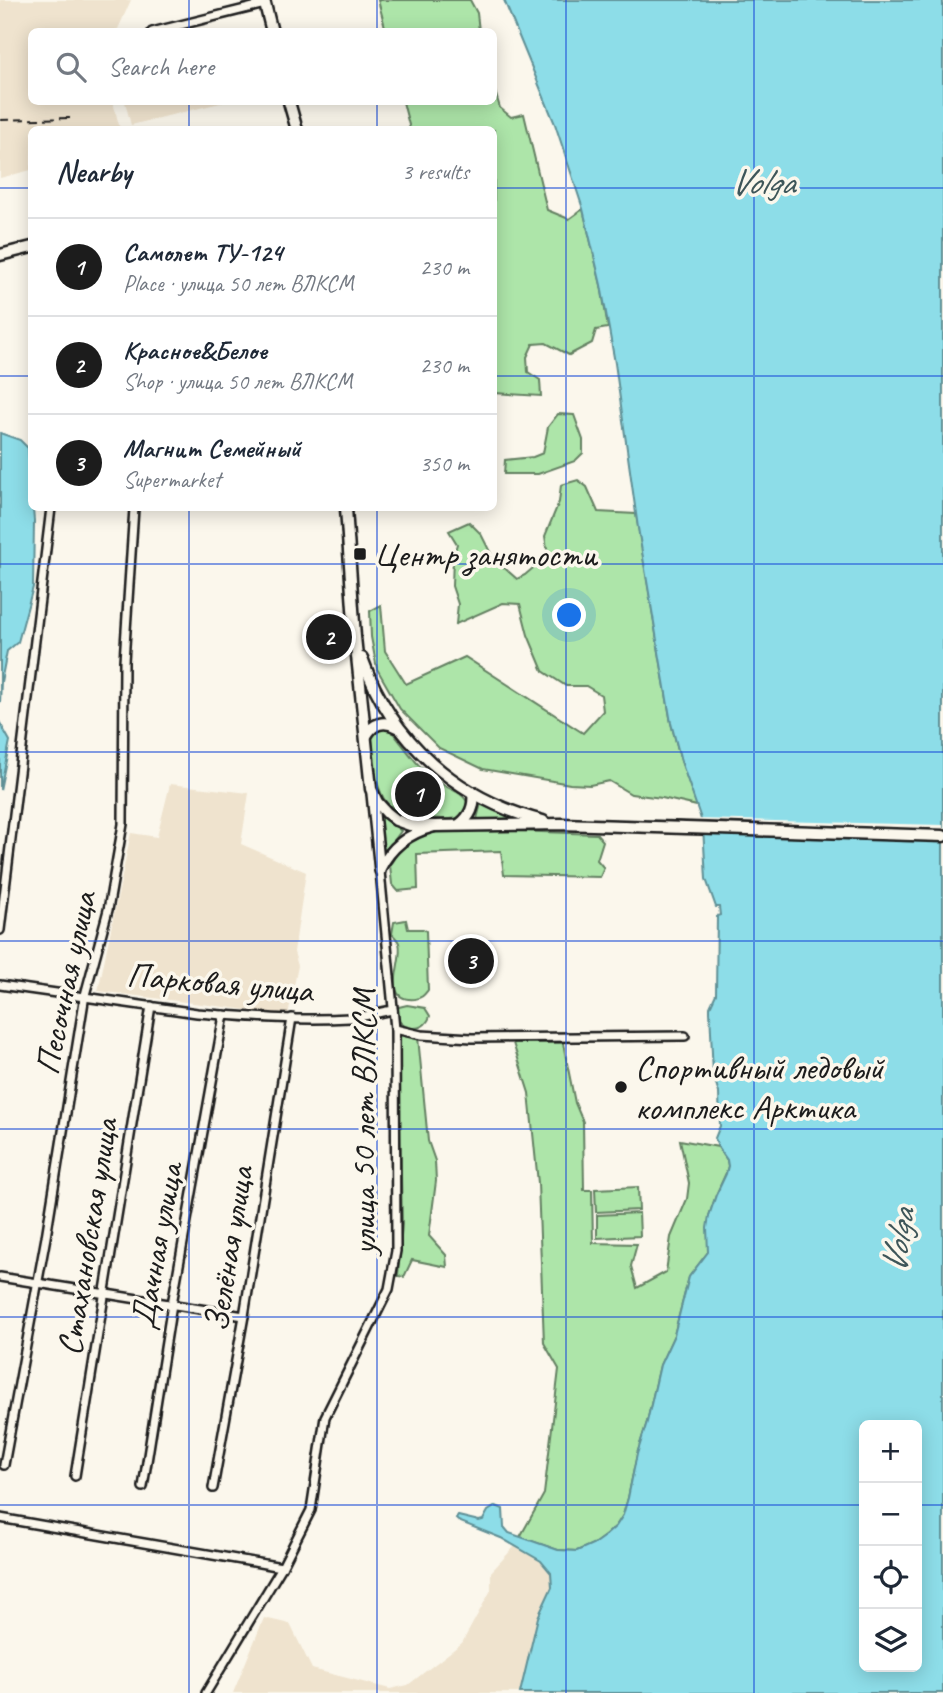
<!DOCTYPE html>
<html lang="en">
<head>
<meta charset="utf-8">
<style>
  body { margin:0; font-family:Caveat,sans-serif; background:#f6f6f7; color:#1f2937 }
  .controls { position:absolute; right:21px; bottom:21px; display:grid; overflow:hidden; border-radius:10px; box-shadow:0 4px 18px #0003 }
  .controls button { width:63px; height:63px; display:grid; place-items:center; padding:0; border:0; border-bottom:2px solid #e0e1e3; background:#fff; color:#1f2937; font:35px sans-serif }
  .you { position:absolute; left:570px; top:616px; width:24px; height:24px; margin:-18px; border:5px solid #fff; border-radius:50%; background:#1a73e8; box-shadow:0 0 0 10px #1a73e833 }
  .badge { display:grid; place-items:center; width:46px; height:46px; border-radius:50%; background:#1c1c1c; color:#fff; font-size:23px; font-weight:700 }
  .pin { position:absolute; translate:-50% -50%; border:4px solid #fff; box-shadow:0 2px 7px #0006 }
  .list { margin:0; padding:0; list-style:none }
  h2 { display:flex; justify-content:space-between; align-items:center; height:91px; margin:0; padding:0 28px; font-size:30px }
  h2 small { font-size:23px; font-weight:400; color:#747a83 }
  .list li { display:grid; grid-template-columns:46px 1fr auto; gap:21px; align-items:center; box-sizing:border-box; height:98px; padding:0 28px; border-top:2px solid #e0e1e3 }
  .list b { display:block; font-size:26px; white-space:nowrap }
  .list p { margin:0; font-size:23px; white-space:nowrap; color:#747a83 }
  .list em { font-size:23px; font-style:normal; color:#747a83 }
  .icon { flex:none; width:38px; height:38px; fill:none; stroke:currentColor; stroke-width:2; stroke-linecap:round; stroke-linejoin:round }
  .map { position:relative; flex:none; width:943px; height:1693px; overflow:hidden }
  .search { position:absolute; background:#fff; box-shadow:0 4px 18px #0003; left:28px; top:28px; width:469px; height:77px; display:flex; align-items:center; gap:18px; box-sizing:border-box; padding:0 24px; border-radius:10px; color:#747a83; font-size:26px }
  .panel { position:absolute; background:#fff; box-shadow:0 4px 18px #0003; left:28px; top:126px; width:469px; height:385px; border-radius:10px }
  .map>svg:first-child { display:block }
</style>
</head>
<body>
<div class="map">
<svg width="943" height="1693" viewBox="0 0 943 1693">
  <rect width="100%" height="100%" fill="#fbf7ec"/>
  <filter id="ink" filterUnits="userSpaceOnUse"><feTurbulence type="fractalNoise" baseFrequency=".0143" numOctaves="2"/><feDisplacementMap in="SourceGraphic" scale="14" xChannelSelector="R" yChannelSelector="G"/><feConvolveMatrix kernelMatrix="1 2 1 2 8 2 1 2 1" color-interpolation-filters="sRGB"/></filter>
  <g filter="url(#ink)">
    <g fill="#efe3ce">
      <path d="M0,0H131L118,29L109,32H32V102H113L120,129L32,130L31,170L0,178Z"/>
      <path d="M125,102H224L131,125Z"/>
      <path d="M170,784L249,793L241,844L306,872L294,952L298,966L288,1015L98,991L131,833L157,837Z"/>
      <path d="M515,1546L541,1561L551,1573L552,1579V1587L538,1617L520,1693H233L264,1618L290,1624L312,1669L390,1689L408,1685L462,1643L491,1590V1572Z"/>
    </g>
    <g fill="#ade5a9" stroke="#648062" stroke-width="2">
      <path d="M378,0H470L477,13L479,31H386Z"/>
      <path d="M494,88L500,108L511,117L524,114L547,210L569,219L583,209L601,285L608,328L596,330L592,343L569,355L546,343L533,344L527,357L528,372L540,380L541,396L494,393V130L410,129L403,102H494Z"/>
      <path d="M558,414L574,415L583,440V453L575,461L538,474H504L505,460L533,457L543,453L548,427Z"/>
      <path d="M578,480L587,487L598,512L636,514L671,723L681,761L697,806L662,798L631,794L609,781L590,785L570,784L483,769L439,748L400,709L377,669L371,637L370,611L381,605L385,651L406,684L465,657L583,733L603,711L601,695L586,686H566L543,671L528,635L520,604L503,603L456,624L458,604L452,586L453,557L457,544L449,531L469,522L481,534L493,558L517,579L525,575L548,555L545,536L559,502L561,485Z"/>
      <path d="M383,727L390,729C405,747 417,767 436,781C445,787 463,792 467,802C469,809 464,817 457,818C446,821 408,817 399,812C391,808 384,801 381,793C373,775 373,754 372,735L376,729Z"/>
      <path d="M481,803L525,820L477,819Z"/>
      <path d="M377,811L401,831L382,857Z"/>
      <path d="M456,829L597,834L603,841L597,860L604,868L600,877L504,875L501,851L417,854L418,889L398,891L392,884L390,865L396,855L410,842L434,830Z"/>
      <path d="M406,920L408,929H423L426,931L428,990C424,995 422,998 415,999C379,1002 405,960 399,943C398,940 395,937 392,934L394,922Z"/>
      <path d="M407,1005L425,1008L430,1016C424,1035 398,1030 395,1012L399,1007Z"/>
      <path d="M398,1032L418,1037L428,1141L435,1161L436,1181L429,1236L446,1255L447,1267L412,1260L404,1277L398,1276L402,1224Z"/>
      <path d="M513,1043H563L575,1103L583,1122L584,1190H592L593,1243L637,1244L631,1266L637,1288L666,1272L671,1237L687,1199L689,1183L680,1140L718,1147L727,1160L728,1166L726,1173L716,1195L709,1216L708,1252L689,1277L674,1335L660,1365L647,1422L637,1454L628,1498L623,1515L616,1526L606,1535L595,1543L577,1551L558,1550L520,1537L544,1494L559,1369L544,1343L538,1183L529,1093Z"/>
      <path d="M638,1187L639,1210L596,1212L595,1189Z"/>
      <path d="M639,1213L640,1236L597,1238V1215Z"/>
    </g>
    <g fill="#8ddde8" stroke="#609096" stroke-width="2" fill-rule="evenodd">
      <path d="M504,0H943V1693H520L538,1617L552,1587L551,1573L541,1561L501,1538L458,1521L456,1519L458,1516L479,1521L483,1520L488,1511L496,1506L503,1509L504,1527L509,1533L558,1550L577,1551L595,1543L606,1535L616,1526L623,1515L628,1498L637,1454L647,1422L660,1365L674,1335L689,1277L708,1252L707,1228L709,1216L716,1195L726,1174L728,1166L727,1160L718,1147L715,1138L720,1126L719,1093L713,1074L710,1011V1007L716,994L717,916L720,915L719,907H716L706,879L703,827L700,816L681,761L671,723L638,528L615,363L601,285L583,209L555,124ZM864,1425H917V1667H864Z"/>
      <path d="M0,433L20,440L28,448L34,521L33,587L18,642L7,651L1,682L0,703Z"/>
      <path d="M0,723L10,741L0,790Z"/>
    </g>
    <path fill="#fbf7ec" d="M697,819L943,825V842L699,835Z"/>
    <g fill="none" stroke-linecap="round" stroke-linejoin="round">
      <defs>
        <g id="minor">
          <path d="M152,32L265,4"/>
          <path d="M0,930L51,508"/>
          <path d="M0,985L197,1013C247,1017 300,1021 350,1018C365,1017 379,1012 393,1010"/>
          <path d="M395,1029L421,1035L472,1038L685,1036"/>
          <path d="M0,1277L244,1316"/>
          <path d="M4,1465L46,1237L85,995L108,910L123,824L124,661L134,508"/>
          <path d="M75,1476L151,1006"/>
          <path d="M143,1487L172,1304L224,1015"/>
          <path d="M213,1488L244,1316L292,1018"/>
          <path d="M0,1518L282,1567"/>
          <path d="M206,1693L282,1567L311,1510L325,1417L389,1289L396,1251L395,1029L380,871"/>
        </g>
        <g id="tertiary">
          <path d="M372,794L380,871"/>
          <path d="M380,869C391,847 409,833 433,827"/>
        </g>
        <g id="secondary">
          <path d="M264,0L272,32"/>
          <path d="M289,102L297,130"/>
          <path d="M0,255L32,247"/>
          <path d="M346,508L355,637L371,789L377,802L387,813L396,820L410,825L434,826L561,824L943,836"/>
          <path d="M362,658C392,742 457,799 543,821"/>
          <path d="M366,736C373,723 384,720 397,727"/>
          <path d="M459,825C470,817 475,807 473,793"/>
        </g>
      </defs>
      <use href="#minor" stroke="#1c1c1c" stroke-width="12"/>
      <use href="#tertiary" stroke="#1c1c1c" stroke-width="14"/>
      <use href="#secondary" stroke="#1c1c1c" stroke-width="15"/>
      <use href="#minor" stroke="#fbf7ec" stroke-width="7"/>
      <use href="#tertiary" stroke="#fbf7ec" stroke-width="9"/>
      <use href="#secondary" stroke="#fbf7ec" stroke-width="10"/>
      <path stroke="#1c1c1c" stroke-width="2" stroke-dasharray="10 5" stroke-linecap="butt" d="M0,120L72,118"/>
    </g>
  </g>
  <path fill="none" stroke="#1d4ed8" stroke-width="2" stroke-opacity="0.55" d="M189,0V32M377,0V32M566,0V1693M754,0V1693M189,102V130M377,102V130M0,188H32M494,188H943M0,376H32M494,376H943M189,508V1693M377,508V1693M0,564H943M0,752H943M0,941H943M0,1129H943M0,1317H943M0,1505H864M917,1505H943"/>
  <g fill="#1c1c1c" stroke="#fbf7ec" stroke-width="2.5">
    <rect x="353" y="547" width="14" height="14" rx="3.5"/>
    <circle cx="621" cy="1087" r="7"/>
  </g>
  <g text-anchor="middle" stroke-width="7" stroke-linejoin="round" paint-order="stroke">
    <g font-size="35" fill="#1c1c1c" stroke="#fbf7ec" text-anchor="start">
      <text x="374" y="566">Центр занятости</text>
      <text x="635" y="1079">Спортивный ледовый<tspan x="635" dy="40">комплекс Арктика</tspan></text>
    </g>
    <g font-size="35" fill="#1c1c1c" stroke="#fbf7ec">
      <text transform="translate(220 982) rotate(5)" y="12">Парковая улица</text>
      <text transform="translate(65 983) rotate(-78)" y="12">Песочная улица</text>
      <text transform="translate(363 1122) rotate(-90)" y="12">улица 50 лет ВЛКСМ</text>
      <text transform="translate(87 1237) rotate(-81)" y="12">Стахановская улица</text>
      <text transform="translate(156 1246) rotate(-80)" y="12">Дачная улица</text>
      <text transform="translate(228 1249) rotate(-81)" y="12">Зелёная улица</text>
    </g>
    <g font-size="37" font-style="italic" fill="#3e5659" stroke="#fbf7ec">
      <text x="762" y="194">Volga</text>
      <text transform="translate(897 1241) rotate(-81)" y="13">Volga</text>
    </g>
  </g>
</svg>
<div class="controls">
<button>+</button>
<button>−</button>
<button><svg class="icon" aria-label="locate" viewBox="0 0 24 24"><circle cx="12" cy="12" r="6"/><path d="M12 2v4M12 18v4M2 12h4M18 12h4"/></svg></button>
<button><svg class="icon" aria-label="layers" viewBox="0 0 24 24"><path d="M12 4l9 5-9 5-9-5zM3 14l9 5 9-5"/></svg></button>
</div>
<div class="you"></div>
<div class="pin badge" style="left:418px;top:794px">1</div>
<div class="pin badge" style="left:329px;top:637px">2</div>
<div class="pin badge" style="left:471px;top:961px">3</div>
<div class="search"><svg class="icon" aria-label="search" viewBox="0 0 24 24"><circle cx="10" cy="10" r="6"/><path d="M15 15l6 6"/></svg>Search here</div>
<section class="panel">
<h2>Nearby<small>3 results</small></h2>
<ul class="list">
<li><span class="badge">1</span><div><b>Самолет ТУ-124</b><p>Place · улица 50 лет ВЛКСМ</p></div><em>230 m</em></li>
<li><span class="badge">2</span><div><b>Красное&amp;Белое</b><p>Shop · улица 50 лет ВЛКСМ</p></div><em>230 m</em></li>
<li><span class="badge">3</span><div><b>Магнит Семейный</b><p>Supermarket</p></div><em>350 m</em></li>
</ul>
</section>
</div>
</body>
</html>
